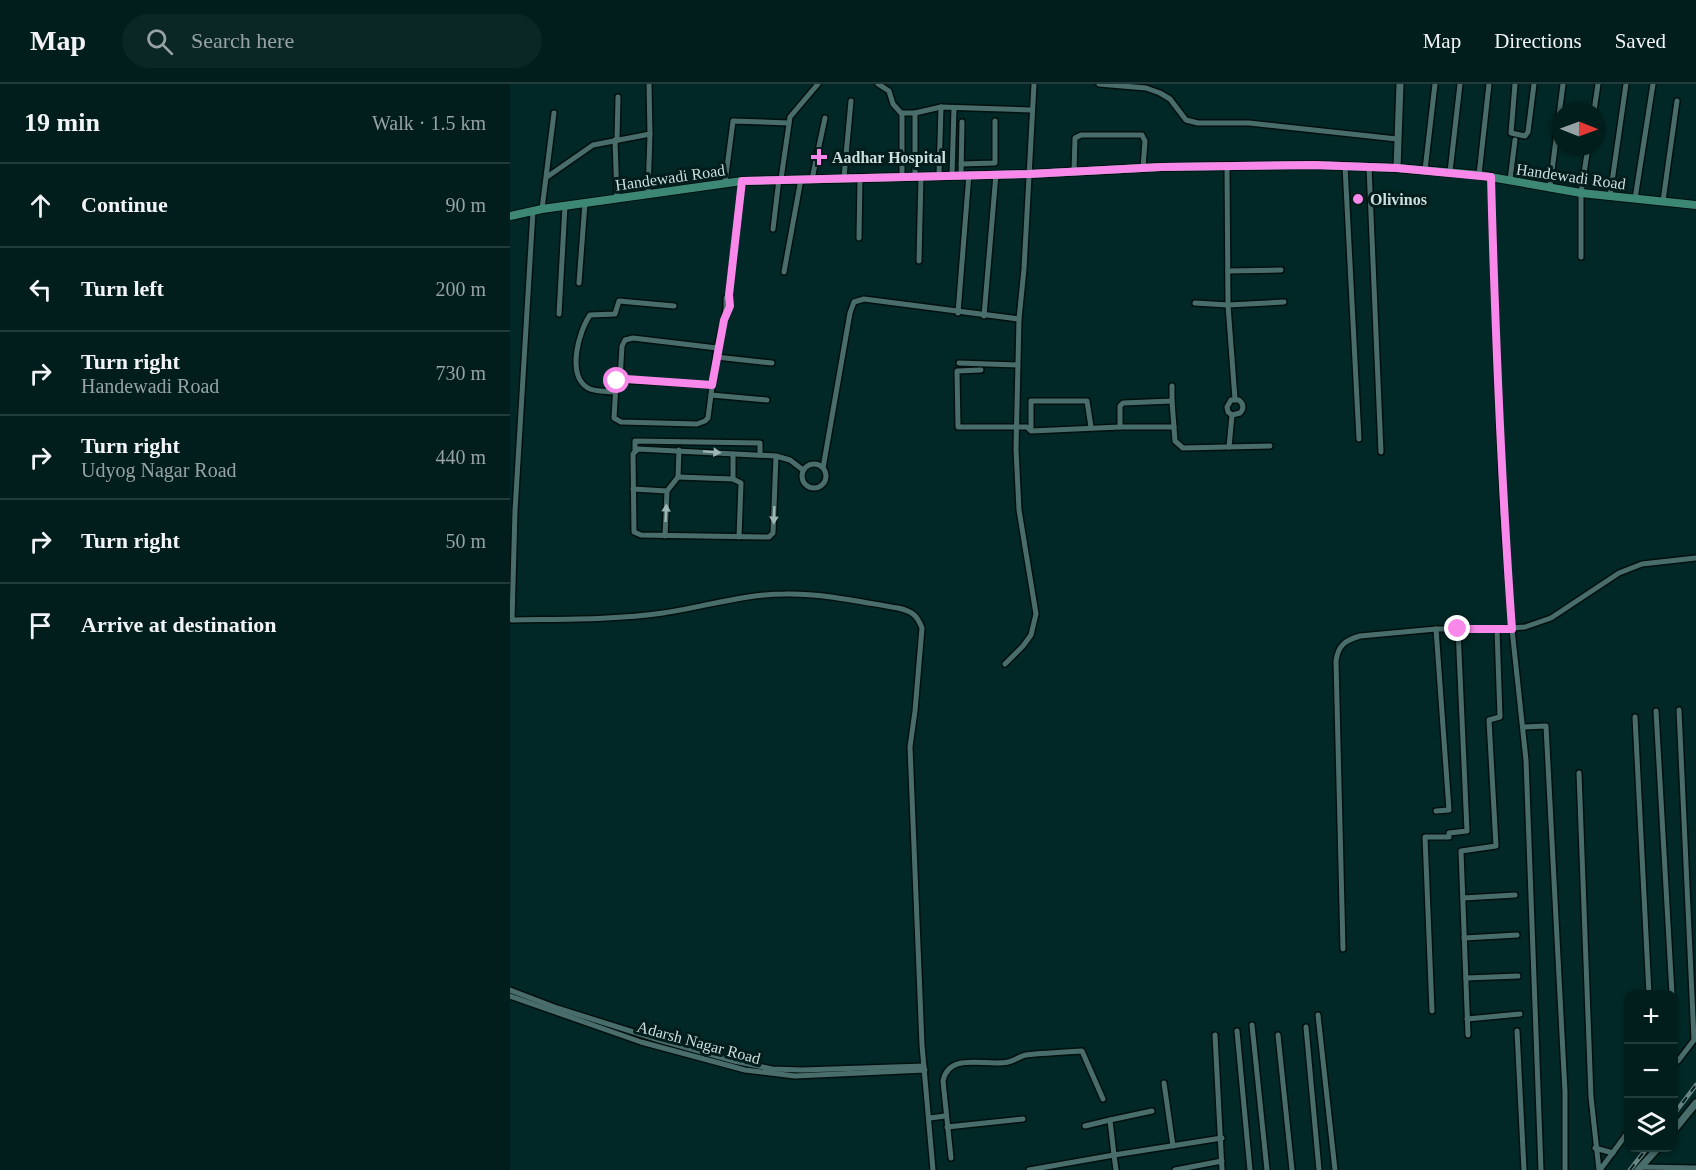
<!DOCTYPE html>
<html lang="en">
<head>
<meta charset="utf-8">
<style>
  body { margin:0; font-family:Georgia,serif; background:#0b2725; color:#f1f3f6 }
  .controls { position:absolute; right:18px; bottom:18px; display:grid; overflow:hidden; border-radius:12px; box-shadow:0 2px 4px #0004 }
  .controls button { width:54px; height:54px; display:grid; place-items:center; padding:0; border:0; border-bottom:2px solid #233c3b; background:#011e1c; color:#f1f3f6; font:30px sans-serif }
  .compass { position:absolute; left:1042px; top:18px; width:54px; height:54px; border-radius:50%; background:#011e1c; box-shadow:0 2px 4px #0004; rotate:91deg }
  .stop { position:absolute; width:18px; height:18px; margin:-14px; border:4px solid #f888e9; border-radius:50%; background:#fff }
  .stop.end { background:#f888e9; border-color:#fff; box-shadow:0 2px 6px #0008 }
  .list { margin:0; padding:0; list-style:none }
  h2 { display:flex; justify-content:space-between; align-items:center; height:78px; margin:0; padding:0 24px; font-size:26px }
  h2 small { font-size:20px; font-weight:400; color:#96a2a3 }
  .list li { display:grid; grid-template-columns:39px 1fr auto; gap:18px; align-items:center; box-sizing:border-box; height:84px; padding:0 24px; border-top:2px solid #233c3b }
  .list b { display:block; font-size:22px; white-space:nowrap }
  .list p { margin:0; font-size:20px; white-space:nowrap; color:#96a2a3 }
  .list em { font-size:20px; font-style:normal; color:#96a2a3 }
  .icon { flex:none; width:33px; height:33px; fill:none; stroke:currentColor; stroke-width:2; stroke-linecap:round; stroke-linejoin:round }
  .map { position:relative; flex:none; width:1186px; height:1086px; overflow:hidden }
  header { display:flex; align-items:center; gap:36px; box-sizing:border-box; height:84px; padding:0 30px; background:#011e1c; border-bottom:2px solid #233c3b }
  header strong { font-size:28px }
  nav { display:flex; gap:33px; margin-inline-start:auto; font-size:21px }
  .search { width:420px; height:54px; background:#0b2725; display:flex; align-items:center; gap:15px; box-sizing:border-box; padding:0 21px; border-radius:33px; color:#96a2a3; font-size:22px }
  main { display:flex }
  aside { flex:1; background:#011e1c }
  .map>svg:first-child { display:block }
</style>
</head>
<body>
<header>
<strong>Map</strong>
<div class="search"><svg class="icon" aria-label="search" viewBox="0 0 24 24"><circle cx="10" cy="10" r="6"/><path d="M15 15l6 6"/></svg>Search here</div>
<nav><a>Map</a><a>Directions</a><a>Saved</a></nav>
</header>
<main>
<aside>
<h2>19 min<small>Walk · 1.5 km</small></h2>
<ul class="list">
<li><svg class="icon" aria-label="ahead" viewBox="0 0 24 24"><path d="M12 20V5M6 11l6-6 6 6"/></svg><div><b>Continue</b></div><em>90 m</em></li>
<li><svg class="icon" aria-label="left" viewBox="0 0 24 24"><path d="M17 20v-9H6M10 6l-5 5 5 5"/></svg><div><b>Turn left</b></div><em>200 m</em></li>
<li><svg class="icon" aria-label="right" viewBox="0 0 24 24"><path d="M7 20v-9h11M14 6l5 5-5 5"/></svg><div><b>Turn right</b><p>Handewadi Road</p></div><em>730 m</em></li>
<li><svg class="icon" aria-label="right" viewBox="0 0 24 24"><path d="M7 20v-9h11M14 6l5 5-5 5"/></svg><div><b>Turn right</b><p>Udyog Nagar Road</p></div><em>440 m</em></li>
<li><svg class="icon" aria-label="right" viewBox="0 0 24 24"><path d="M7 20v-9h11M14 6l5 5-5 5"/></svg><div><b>Turn right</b></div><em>50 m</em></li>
<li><svg class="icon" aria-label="arrive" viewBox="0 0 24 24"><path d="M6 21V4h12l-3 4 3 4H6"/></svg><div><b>Arrive at destination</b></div></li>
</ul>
</aside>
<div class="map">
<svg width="1186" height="1086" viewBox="0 0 1186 1086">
  <rect width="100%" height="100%" fill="#012826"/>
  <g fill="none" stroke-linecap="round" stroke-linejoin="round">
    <defs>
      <g id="minor">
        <path d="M139,0L140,50"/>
        <path d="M368,0L379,7L383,20L391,29H405L431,23L521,26"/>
        <path d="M589,0L636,4L650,9L660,15L676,36L688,39H739L887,55"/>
        <path d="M1005,0L1001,49L1015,52L1018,48L1024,0"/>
        <path d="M1084,27L1088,0"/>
        <path d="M105,56L107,115"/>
        <path d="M107,56L108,13"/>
        <path d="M451,80L485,79V37"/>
        <path d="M835,82L849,355"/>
        <path d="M717,83L718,221L725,315"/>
        <path d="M859,83L871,368"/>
        <path d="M915,86L925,0"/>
        <path d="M564,88L565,54L571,51H632L635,57L633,84"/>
        <path d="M940,88L950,0"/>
        <path d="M429,91L431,23"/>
        <path d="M442,91L444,24"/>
        <path d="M451,91L452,38"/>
        <path d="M969,91L979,0"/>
        <path d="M392,92V29"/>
        <path d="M405,92V29"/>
        <path d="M37,93L83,61L140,50L138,110"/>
        <path d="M334,93L341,17"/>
        <path d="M981,93L986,266L993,429L1002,545L1016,676L1031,1086"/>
        <path d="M271,95L280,33L308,0"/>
        <path d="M302,95L315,34"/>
        <path d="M1000,96L1005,56"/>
        <path d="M215,99L223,37L279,39"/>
        <path d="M1040,103L1053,0"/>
        <path d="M1100,112L1116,0"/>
        <path d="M1125,115L1143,0"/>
        <path d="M1153,117L1167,17"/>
        <path d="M32,125L44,29"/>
        <path d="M23,127L5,427L2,536C52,535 103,536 153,529C194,523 233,510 275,510C312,509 351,518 388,524C402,527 407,531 412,544L405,627L400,663L412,961L423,1086"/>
        <path d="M263,145L269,95"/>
        <path d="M349,154L350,93"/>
        <path d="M1071,173V109L1078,63"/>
        <path d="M409,177L411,92"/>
        <path d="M718,187L771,186"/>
        <path d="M274,188L291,95"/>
        <path d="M69,199L75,119"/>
        <path d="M685,219L718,221L774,218"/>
        <path d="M216,226V214L219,211"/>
        <path d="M448,229L459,90"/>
        <path d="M49,230L55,122"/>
        <path d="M474,232L486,90"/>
        <path d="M206,273L262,279"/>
        <path d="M449,279L508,281"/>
        <path d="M471,286L447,287L448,343H517L521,347L610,343V322L613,319L662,317V302"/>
        <path d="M110,296L112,262L115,256L123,254L207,264"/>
        <path d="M202,301L110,296L106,300L104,334L111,338L187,340L195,337L198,334L207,264L216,226L220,222L219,211L232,97"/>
        <path d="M105,308C97,307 84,308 78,304C56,291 69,247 80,231L105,230L109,217L164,222"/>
        <path d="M201,311L257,316"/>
        <path d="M662,317L665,357L673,364L760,362"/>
        <path d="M610,343H664"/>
        <path d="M521,346V317H577L581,343"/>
        <path d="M719,363L722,331L718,328L717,323L721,316H729C734,320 734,325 730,329L722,331"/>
        <path d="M125,367V357L250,359V371"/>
        <path d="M266,372L263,449L259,453L131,451L124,448L123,370L128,365L266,372L280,376L293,386"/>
        <circle cx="304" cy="392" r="12"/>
        <path d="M313,384L340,229L344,218L354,215L509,235"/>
        <path d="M168,393L223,395L231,399L229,453"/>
        <path d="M223,395V370"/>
        <path d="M123,405L157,407"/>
        <path d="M155,452L157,407L168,393L169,366"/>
        <path d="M926,545L939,726L926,727"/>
        <path d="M495,580L513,562L521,551L526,530L509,426L506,365L509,235L514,185L524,0"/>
        <path d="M1169,626L1184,956L1186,955"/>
        <path d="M1146,627L1162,910"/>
        <path d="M1125,633L1139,910"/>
        <path d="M1013,643L1036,642L1055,1008V1086"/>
        <path d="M1069,689L1081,1013L1089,1086"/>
        <path d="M953,814L1005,811"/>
        <path d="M954,854L1007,851"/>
        <path d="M833,865L826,577C828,561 836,556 850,552L926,545H987L1015,543L1041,534L1109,489L1132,480L1186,474"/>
        <path d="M956,894L1008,892"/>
        <path d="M0,906L47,924L149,956L224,977L262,985L292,986L414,982"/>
        <path d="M0,912L131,958L235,986L285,992L415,986"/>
        <path d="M922,927L915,753H939V749L957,747L948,545"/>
        <path d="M808,931L825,1086"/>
        <path d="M957,935L1010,930"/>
        <path d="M742,941L757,1086"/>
        <path d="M796,943L809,1086"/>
        <path d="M727,947L740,1086"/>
        <path d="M1007,947L1014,1086"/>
        <path d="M705,951L712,1086"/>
        <path d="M768,951L782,1086"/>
        <path d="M958,951L951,767L986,762L979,636L990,633L987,545"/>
        <path d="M1164,971L1168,977L1184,956"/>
        <path d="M654,999L663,1062"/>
        <path d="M420,1034L435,1032"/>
        <path d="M575,1042L600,1036"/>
        <path d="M437,1043L513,1035"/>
        <path d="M1085,1064L1103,1069"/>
        <path d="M441,1074L433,997C439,967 477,983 498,978C504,977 510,972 516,971C534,969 554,968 572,967L593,1015"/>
        <path d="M1131,1083L1186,1084"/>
        <path d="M519,1086L604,1071L600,1036L642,1027"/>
        <path d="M606,1086L604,1071L712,1054"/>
        <path d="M665,1086L712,1077"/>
        <path d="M1090,1086L1118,1048"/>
      </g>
      <g id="tertiary">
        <path d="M887,84L890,0"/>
        <path d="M1164,1046L1186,1019"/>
        <path d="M1128,1086L1148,1064"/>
      </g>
      <path id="secondary" d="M0,132L32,125L232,97L519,90L651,83L804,81L887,84L969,91L1071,109L1186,121"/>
    </defs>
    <use href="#minor" stroke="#00100e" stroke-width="8"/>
    <use href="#tertiary" stroke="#00100e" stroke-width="10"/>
    <use href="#secondary" stroke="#00100e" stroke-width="10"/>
    <use href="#minor" stroke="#496d6b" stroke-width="5"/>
    <use href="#tertiary" stroke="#496d6b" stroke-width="7"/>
    <use href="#secondary" stroke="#3d8874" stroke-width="8"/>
    <defs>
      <g id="rail">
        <path d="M1164,1030L1186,1001"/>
        <path d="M1120,1086L1137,1064"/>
      </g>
    </defs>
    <use href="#rail" stroke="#688583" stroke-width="4.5"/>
    <use href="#rail" stroke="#021d1c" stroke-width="2" stroke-dasharray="7" stroke-linecap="butt"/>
  </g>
  <defs><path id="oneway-solid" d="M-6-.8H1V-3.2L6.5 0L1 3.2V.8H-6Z" transform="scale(1.5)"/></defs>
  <g fill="#9eb7b5">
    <use href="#oneway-solid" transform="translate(202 368) rotate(4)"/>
    <use href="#oneway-solid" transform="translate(156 429) rotate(-87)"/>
    <use href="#oneway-solid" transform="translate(264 431) rotate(92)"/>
  </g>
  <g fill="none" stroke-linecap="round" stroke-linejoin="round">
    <path stroke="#f888e9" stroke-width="8" d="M107,297L116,295L202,301L214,236L220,222L219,211L232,97L519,90L651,83L804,81L887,84L981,93C985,244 991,394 1002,545H948"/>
  </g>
  <g fill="#f888e9" stroke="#021d1c" stroke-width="2">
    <path d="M306 64h6v6h6v6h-6v6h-6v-6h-6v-6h6z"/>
    <circle cx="848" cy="115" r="6"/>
  </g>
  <g text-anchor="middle" stroke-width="6" stroke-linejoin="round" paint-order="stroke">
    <g font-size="16" font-weight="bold" fill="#ccdfdd" stroke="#021d1c" text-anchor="start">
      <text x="322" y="79">Aadhar Hospital</text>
      <text x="860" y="121">Olivinos</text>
    </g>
    <g font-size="16" fill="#ccdfdd" stroke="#021d1c">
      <text transform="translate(1061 92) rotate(8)" y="6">Handewadi Road</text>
      <text transform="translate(160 93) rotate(-8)" y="6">Handewadi Road</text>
      <text transform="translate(189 958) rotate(15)" y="6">Adarsh Nagar Road</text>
    </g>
  </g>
</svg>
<div class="controls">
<button>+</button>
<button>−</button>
<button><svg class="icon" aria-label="layers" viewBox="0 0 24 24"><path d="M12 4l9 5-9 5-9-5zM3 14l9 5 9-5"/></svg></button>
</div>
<svg class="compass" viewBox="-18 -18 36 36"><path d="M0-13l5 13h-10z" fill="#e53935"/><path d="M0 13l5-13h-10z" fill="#96a2a3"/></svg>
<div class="stop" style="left:107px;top:297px"></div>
<div class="stop end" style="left:948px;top:545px"></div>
</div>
</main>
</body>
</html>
